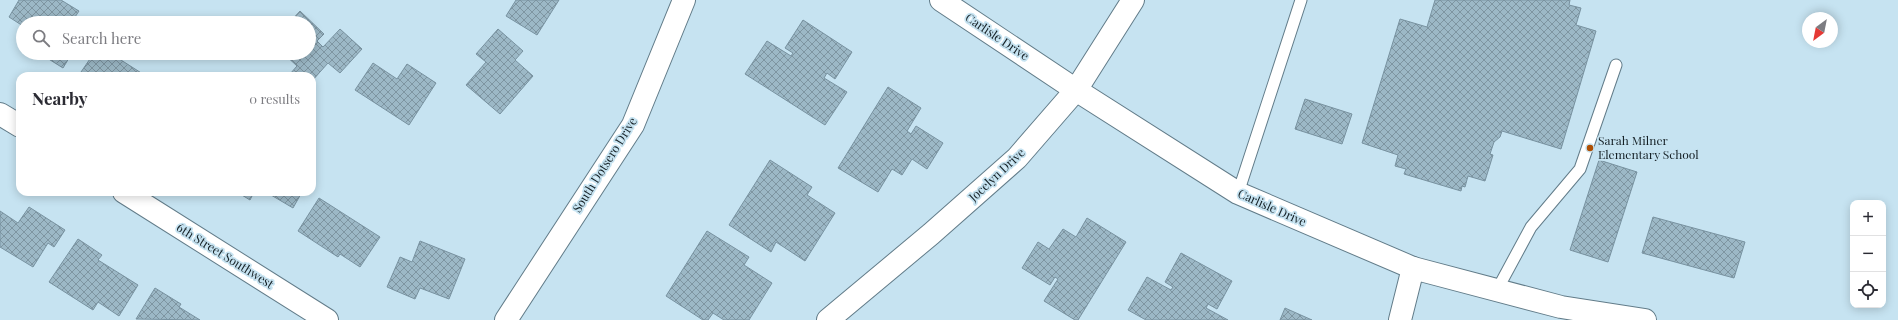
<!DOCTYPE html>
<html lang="en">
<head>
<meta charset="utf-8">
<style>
  body { margin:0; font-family:"Playfair Display",serif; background:#f7f7f7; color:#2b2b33 }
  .controls { position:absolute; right:12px; bottom:12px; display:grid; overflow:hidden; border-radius:8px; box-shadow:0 2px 10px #0003 }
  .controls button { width:36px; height:36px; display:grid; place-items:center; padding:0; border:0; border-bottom:1px solid #e1e1e2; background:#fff; color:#2b2b33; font:20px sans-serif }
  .compass { position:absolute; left:1802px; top:12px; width:36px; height:36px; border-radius:50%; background:#fff; box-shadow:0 2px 10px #0003; rotate:212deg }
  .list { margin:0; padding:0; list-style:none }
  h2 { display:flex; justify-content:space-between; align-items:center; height:52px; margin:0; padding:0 16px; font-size:17px }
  h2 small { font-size:13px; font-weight:400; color:#7c7c81 }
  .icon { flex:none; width:22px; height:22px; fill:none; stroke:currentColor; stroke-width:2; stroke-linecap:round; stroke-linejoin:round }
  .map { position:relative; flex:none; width:1898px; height:320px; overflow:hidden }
  .search { position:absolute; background:#fff; box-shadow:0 2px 10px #0003; left:16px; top:16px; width:300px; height:44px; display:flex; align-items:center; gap:10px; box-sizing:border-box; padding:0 14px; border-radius:22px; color:#7c7c81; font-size:15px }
  .panel { position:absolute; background:#fff; box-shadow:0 2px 10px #0003; left:16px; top:72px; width:300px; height:124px; border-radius:12px }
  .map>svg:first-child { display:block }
</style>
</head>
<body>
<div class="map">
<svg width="1898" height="320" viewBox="0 0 1898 320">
  <defs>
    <pattern id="building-cross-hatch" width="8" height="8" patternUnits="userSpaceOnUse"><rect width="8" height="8" fill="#9cb8c6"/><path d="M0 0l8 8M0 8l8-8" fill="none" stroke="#7e95a1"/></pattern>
  </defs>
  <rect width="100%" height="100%" fill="#c6e3f1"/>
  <g fill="url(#building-cross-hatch)" stroke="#7892a0">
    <path d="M19,0H61L79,11L71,23H23V26L9,17Z"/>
    <path d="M516,0H559L537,35L506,16Z"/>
    <path d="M1435,0H1570L1569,5L1581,8L1576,25L1596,31L1561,149L1502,131L1500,137L1494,142L1490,154L1493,155L1485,181L1468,176L1465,187L1462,186L1461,191L1404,174L1406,169L1395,166L1398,155L1362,143L1400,19L1427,27Z"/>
    <path d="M300,11L324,34L317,41L323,47L340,29L362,49L340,73L328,63L312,81V76H292L290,74L297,66L283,53H309V23H289Z"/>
    <path d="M803,20L852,52L835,79L827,73L824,78L847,92L825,125L745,74L767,41L791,56L793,53L785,48Z"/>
    <path d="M498,29L523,51L515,60L533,76L500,114L466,85L486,62L476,54Z"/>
    <path d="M39,53H72L63,68Z"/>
    <path d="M94,53H110L146,76H87L81,72Z"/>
    <path d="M373,63L397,79L407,64L436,83L409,125L355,90Z"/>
    <path d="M888,87L921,108L907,131L911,134L916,126L943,143L927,169L912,159L902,175L892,169L878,192L838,168Z"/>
    <path d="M1305,99L1352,114L1342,144L1295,129Z"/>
    <path d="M770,160L812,187L807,195L835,213L805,261L776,242L771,252L729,225Z"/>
    <path d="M1599,160L1637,172L1608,262L1570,250Z"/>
    <path d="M237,192H254L250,200Z"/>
    <path d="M266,192H302L293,208Z"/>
    <path d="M319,198L380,237L360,267L340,254L338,257L298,231Z"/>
    <path d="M29,207L65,230L54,247L48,243L33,267L0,247V211L18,223Z"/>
    <path d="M1653,217L1745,242L1734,278L1642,253Z"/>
    <path d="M1087,218L1126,242L1078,320H1075L1044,301L1058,279L1055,277L1050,285L1022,268L1038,242L1049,249L1063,229L1076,237Z"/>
    <path d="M707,231L749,257L744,265L772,283L749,320H724L713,313L708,320H703L666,296Z"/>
    <path d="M78,239L102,255L98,260L138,285L119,316L98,302L93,310L49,282Z"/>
    <path d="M420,241L465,259L449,299L420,288L415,299L387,287L400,257L412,262Z"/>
    <path d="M1181,253L1232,281L1217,309L1208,304L1206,308L1228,320H1146L1128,310L1147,277L1171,290L1173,287L1165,282Z"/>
    <path d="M155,288L181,304L179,307L200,320L136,319Z"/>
    <path d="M1285,308L1312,320H1280Z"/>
  </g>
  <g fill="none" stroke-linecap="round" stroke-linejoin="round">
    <defs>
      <g id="lane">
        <path d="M1238,193L1301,0"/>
        <path d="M1497,290L1531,227L1580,169L1616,65"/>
      </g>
      <g id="street">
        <path d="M0,114L20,126"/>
        <path d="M124,192L327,320"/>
        <path d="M506,320L633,125L684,0"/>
        <path d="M828,320L931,234L1017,158L1076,90L1133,0"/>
        <path d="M1400,320L1413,268"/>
      </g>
      <path id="secondary" d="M941,0L1076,90L1238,193L1413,268L1561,307L1645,320"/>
    </defs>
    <use href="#lane" stroke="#627c89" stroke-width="13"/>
    <use href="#street" stroke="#627c89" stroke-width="24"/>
    <use href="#secondary" stroke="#627c89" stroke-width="24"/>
    <use href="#lane" stroke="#fff" stroke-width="11"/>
    <use href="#street" stroke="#fff" stroke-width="22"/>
    <use href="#secondary" stroke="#fff" stroke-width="22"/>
  </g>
  <circle fill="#af4f03" stroke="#c6e3f1" stroke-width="1.5" cx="1590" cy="148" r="4"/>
  <g text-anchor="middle" stroke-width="3.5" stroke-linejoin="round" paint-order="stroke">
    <g font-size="12" fill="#141f24" stroke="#c6e3f1">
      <text transform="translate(997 37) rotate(34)" y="4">Carlisle Drive</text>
      <text transform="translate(605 165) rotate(-58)" y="4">South Dotsero Drive</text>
      <text transform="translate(997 175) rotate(-43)" y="4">Jocelyn Drive</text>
      <text transform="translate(1272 208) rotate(24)" y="4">Carlisle Drive</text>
      <text transform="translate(225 256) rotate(32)" y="4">6th Street Southwest</text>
    </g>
    <g font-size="12" fill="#141f24" stroke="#c6e3f1" text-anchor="start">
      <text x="1598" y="145">Sarah Milner<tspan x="1598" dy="14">Elementary School</tspan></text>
    </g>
  </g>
</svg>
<div class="controls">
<button>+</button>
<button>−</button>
<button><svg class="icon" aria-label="locate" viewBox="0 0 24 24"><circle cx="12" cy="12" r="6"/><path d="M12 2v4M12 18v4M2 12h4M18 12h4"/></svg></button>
</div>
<svg class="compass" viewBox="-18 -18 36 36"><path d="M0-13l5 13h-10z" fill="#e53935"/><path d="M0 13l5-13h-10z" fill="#7c7c81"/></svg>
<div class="search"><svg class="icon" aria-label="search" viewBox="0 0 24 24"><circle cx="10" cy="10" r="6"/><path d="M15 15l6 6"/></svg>Search here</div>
<section class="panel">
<h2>Nearby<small>0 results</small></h2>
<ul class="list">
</ul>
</section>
</div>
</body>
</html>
